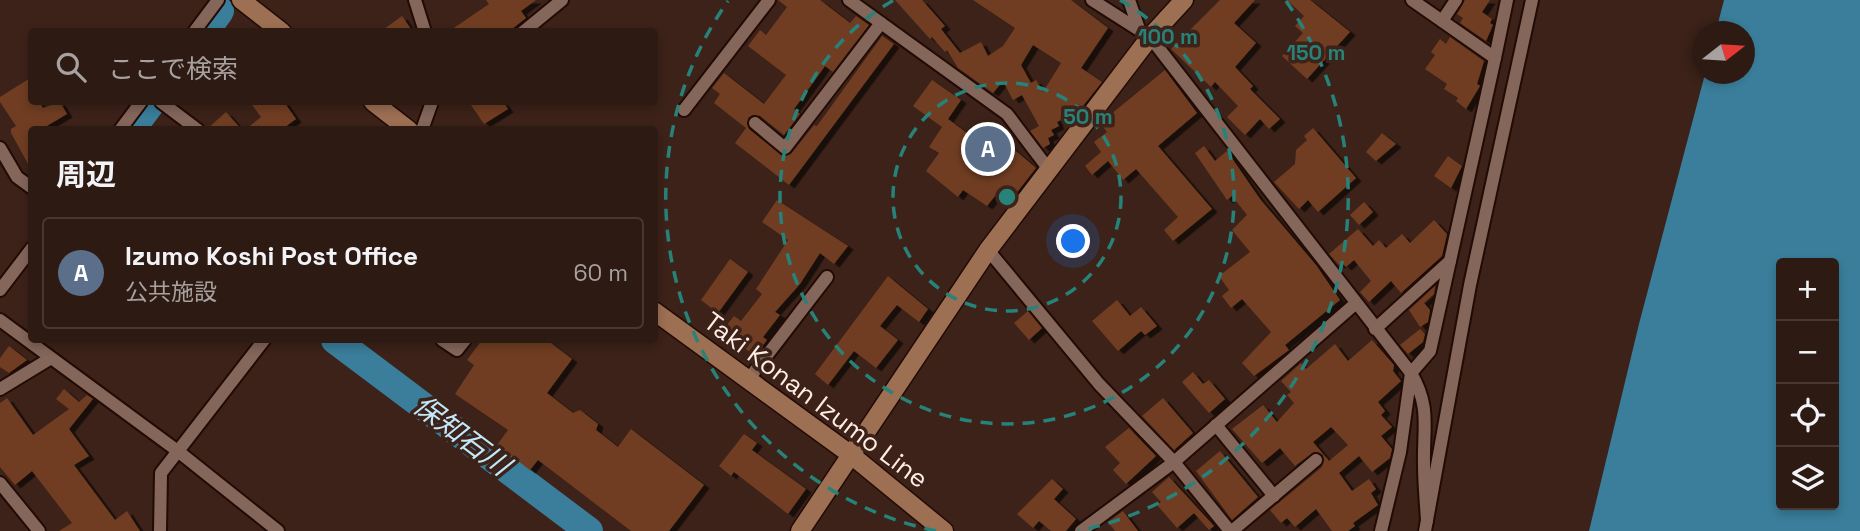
<!DOCTYPE html>
<html lang="ja">
<head>
<meta charset="utf-8">
<style>
  body { margin:0; font-family:"Space Grotesk","Noto Sans JP",sans-serif; background:#392721; color:#f1f3f6 }
  .controls { position:absolute; right:21px; bottom:21px; display:grid; overflow:hidden; border-radius:7px; box-shadow:0 4px 10px #0003 }
  .controls button { width:63px; height:63px; display:grid; place-items:center; padding:0; border:0; border-bottom:2px solid #483833; background:#2d1a13; color:#f1f3f6; font:35px sans-serif }
  .compass { position:absolute; left:1692px; top:21px; width:63px; height:63px; border-radius:50%; background:#2d1a13; box-shadow:0 4px 10px #0003; rotate:73deg }
  .you { position:absolute; left:1074px; top:242px; width:24px; height:24px; margin:-18px; border:5px solid #fff; border-radius:50%; background:#1a73e8; box-shadow:0 0 0 10px #1a73e833 }
  .badge { display:grid; place-items:center; width:46px; height:46px; border-radius:50%; background:#aab0fb; color:#fff; font-size:23px; font-weight:700 }
  .pin { position:absolute; translate:-50% -50%; border:4px solid #fff; box-shadow:0 2px 7px #0006 }
  .list { margin:0; padding:0; list-style:none }
  h2 { display:flex; justify-content:space-between; align-items:center; height:91px; margin:0; padding:0 28px; font-size:30px }
  h2 small { font-size:23px; font-weight:400; color:#a7a1a0 }
  .list li { display:grid; grid-template-columns:46px 1fr auto; gap:21px; align-items:center; box-sizing:border-box; height:112px; margin:0 14px 14px; padding:0 14px; border:2px solid #483833; border-radius:7px }
  .list b { display:block; font-size:26px; white-space:nowrap }
  .list p { margin:0; font-size:23px; white-space:nowrap; color:#a7a1a0 }
  .list em { font-size:23px; font-style:normal; color:#a7a1a0 }
  .icon { flex:none; width:38px; height:38px; fill:none; stroke:currentColor; stroke-width:2; stroke-linecap:round; stroke-linejoin:round }
  .map { position:relative; flex:none; width:1860px; height:531px; overflow:hidden }
  .search { position:absolute; background:#2d1a13; box-shadow:0 4px 10px #0003; left:28px; top:28px; width:630px; height:77px; display:flex; align-items:center; gap:18px; box-sizing:border-box; padding:0 24px; border-radius:7px; color:#a7a1a0; font-size:26px }
  .panel { position:absolute; background:#2d1a13; box-shadow:0 4px 10px #0003; left:28px; top:126px; width:630px; height:217px; border-radius:7px }
  .map>svg:first-child { display:block }
</style>
</head>
<body>
<div class="map">
<svg width="1860" height="531" viewBox="0 0 1860 531">
  <defs>
    <filter id="shadow"><feDropShadow dx="5.5" dy="3.5" stdDeviation="0" flood-color="#0009"/></filter>
  </defs>
  <rect width="100%" height="100%" fill="#3c2219"/>
  <path fill="#3a7e9b" fill-rule="evenodd" d="M1724,0H1860V531H1589L1639,324L1705,74H1744V32L1716,31ZM1781,263H1834V505H1781Z"/>
  <g fill="none" stroke-linecap="round" stroke-linejoin="round">
    <g stroke="#3a7e9b" stroke-width="28">
      <path d="M205,32L220,11"/>
      <path d="M131,130L152,102"/>
      <path d="M335,340L589,531"/>
    </g>
  </g>
  <g fill="#703e20" fill-rule="evenodd" filter="url(#shadow)">
    <path d="M486,0H536L521,11L526,18L508,32H448L489,4Z"/>
    <path d="M778,0H820L850,23L856,16L869,25L833,72L825,66L794,109L800,114L784,135L760,116L753,115L748,118L749,129L783,156L791,154L814,125L817,126L882,36L894,44L789,185L735,143L746,128L714,103L720,94L712,88L724,73L764,104L786,75L748,46L760,30L766,35L787,7Z"/>
    <path d="M895,0H922L945,26L941,29L960,53L981,42L988,56L1003,46L1015,28L973,0H1071L1108,28L1081,68L1102,82L1079,111L1057,122L1059,126L1051,130L1054,135L1048,138L1050,144L1043,148L1030,131L1039,126L1022,95L1013,100L1003,81L993,93L958,68L947,50L945,52L932,37L930,39ZM1033,45L1061,63L1043,92L1036,80L1031,83L1021,65Z"/>
    <path d="M1220,0H1255L1234,23L1256,43L1235,67L1253,86L1250,89L1280,119L1269,129L1260,119L1245,135L1227,117L1238,106L1215,82L1211,87L1171,49Z"/>
    <path d="M1287,0H1310L1350,32L1307,79L1282,56L1303,33L1295,26L1304,16Z"/>
    <path d="M1465,0H1490L1482,12L1492,19L1490,23L1493,25L1486,41L1460,23L1463,18L1457,14Z"/>
    <path d="M402,16L413,32H380Z"/>
    <path d="M1450,37L1484,61L1477,84L1480,86L1466,109L1456,101L1458,98L1444,89L1447,84L1425,69L1435,55L1431,52L1440,39L1446,44Z"/>
    <path d="M1165,70L1197,113L1158,146L1212,209L1173,241L1164,230L1178,217L1136,169L1123,180L1108,161L1092,175L1085,166L1101,152L1094,142L1107,132L1100,123Z"/>
    <path d="M32,77V102H39L43,108L60,102L67,114L40,130H32V171L11,133V129L16,126L0,102V97Z"/>
    <path d="M932,80L961,100L948,119L983,145L990,135L1009,148L1010,146L1036,168L1011,200L999,191L987,206L963,190L958,197L926,171L939,153L929,147L942,127L913,106Z"/>
    <path d="M250,102H284L296,119L281,130H245L261,117Z"/>
    <path d="M469,102H503L508,109L484,124Z"/>
    <path d="M226,112L242,130H207V129Z"/>
    <path d="M1313,128L1356,178L1318,212L1308,200L1299,209L1274,182L1295,164L1296,150L1307,140L1304,136Z"/>
    <path d="M1382,133L1396,144L1376,161L1366,152Z"/>
    <path d="M1204,146L1215,161L1227,151L1260,199L1316,265L1340,300L1285,345L1289,350L1254,376L1242,363L1271,332L1242,299L1231,308L1222,296L1229,290L1219,276L1250,252L1232,230L1247,215L1232,196L1227,200L1195,153Z"/>
    <path d="M1448,156L1462,166L1451,188L1434,176Z"/>
    <path d="M777,200L848,246L834,264L820,253L800,284L775,312L780,315L763,337L767,340L755,356L722,331L734,316L741,321L762,294L756,289L788,240L762,222Z"/>
    <path d="M1364,202L1373,212L1359,225L1350,215Z"/>
    <path d="M1434,220L1447,234L1442,256L1401,293L1391,281L1369,302L1360,292L1371,281L1354,260L1346,267L1342,263L1339,265L1329,254L1358,229L1373,246L1379,240L1386,248L1402,234L1410,243Z"/>
    <path d="M730,259L748,272L718,313L701,300Z"/>
    <path d="M888,276L928,309L919,322L897,305L880,326L898,340L876,368L854,351L828,385L815,374Z"/>
    <path d="M1435,286L1434,294L1424,303L1430,310L1428,322L1420,327L1409,310Z"/>
    <path d="M1117,300L1130,316L1141,307L1157,326L1145,335L1141,331L1118,351L1092,321Z"/>
    <path d="M1028,311L1042,328L1029,340L1014,323Z"/>
    <path d="M1420,329L1425,334L1423,342L1408,354L1400,345Z"/>
    <path d="M482,340H547L572,359L547,393L573,413L580,410L598,424L596,430L618,447L631,429L704,485L669,531H631L538,460L530,470L497,445L508,430L455,394L474,365L467,360Z"/>
    <path d="M1372,340L1394,365L1393,371L1401,381L1378,402L1385,411L1381,415L1392,427L1381,436L1392,449L1390,458L1372,472L1359,456L1339,473L1352,491L1369,479L1376,489L1371,493L1378,505L1353,523L1355,526L1348,531H1332L1316,509L1295,527L1287,518L1281,523L1270,510L1322,467L1323,455L1314,452L1295,466L1280,448L1262,463L1232,429L1263,405L1277,422L1294,403L1287,395L1291,392L1281,381L1301,363L1306,369L1335,344L1348,361ZM1331,427L1348,445L1329,461L1313,442Z"/>
    <path d="M9,346L27,360L9,373L0,367V358Z"/>
    <path d="M1193,372L1203,384L1209,380L1225,399L1209,413L1182,382Z"/>
    <path d="M64,389L79,402L87,395L93,399L69,429L89,456L74,465L115,520L127,511L140,531H59L72,523L32,471L15,485L0,467V403L7,398L33,435L69,409L56,399Z"/>
    <path d="M1163,398L1193,433L1174,450L1142,416Z"/>
    <path d="M1129,428L1156,456L1126,484L1113,470L1120,463L1105,447Z"/>
    <path d="M744,434L757,443L752,450L806,489L788,514L734,472L731,476L719,466Z"/>
    <path d="M1220,451L1258,497L1232,520L1196,471Z"/>
    <path d="M1169,477L1214,526L1209,530L1194,513L1177,528L1157,505L1161,502L1152,492Z"/>
    <path d="M1052,479L1063,489L1054,499L1076,519L1066,531H1051L1039,521L1033,528L1017,514Z"/>
    <path d="M1123,511L1138,531H1115L1108,522Z"/>
  </g>
  <g fill="none" stroke-linecap="round" stroke-linejoin="round">
    <defs>
      <g id="street">
        <path d="M415,0L425,32"/>
        <path d="M849,0L1007,114L1050,171"/>
        <path d="M1092,0L1150,37L1411,373C1431,407 1423,428 1424,465C1424,484 1426,503 1427,521"/>
        <path d="M1129,0L1139,29"/>
        <path d="M1442,21L1456,0"/>
        <path d="M194,32L218,0"/>
        <path d="M523,32L562,0"/>
        <path d="M1495,58L1507,0"/>
        <path d="M161,102L198,130"/>
        <path d="M684,110L769,0"/>
        <path d="M755,123L785,148L881,23"/>
        <path d="M120,130L141,102"/>
        <path d="M422,130L432,102"/>
        <path d="M0,148L17,177L32,188"/>
        <path d="M988,250L1099,384L1174,462L1230,531"/>
        <path d="M0,290L32,248"/>
        <path d="M0,320L179,452L278,531"/>
        <path d="M1375,329L1450,261"/>
        <path d="M442,340L457,350L465,340"/>
        <path d="M748,380L827,277"/>
        <path d="M0,389L51,358"/>
        <path d="M1216,425L1274,496"/>
        <path d="M0,483L39,531"/>
        <path d="M160,531L161,473L264,340"/>
        <path d="M1081,531L1174,462L1355,304"/>
        <path d="M1232,531L1316,460"/>
        <path d="M1381,531L1400,452L1411,373L1430,351L1495,58L1412,0"/>
        <path d="M1425,531L1470,285L1532,0"/>
      </g>
      <g id="secondary">
        <path d="M241,0L282,32"/>
        <path d="M373,102L409,130"/>
        <path d="M654,311L850,454L944,531"/>
        <path d="M800,531L988,250L1150,37L1184,0"/>
      </g>
    </defs>
    <use href="#street" stroke="#220b04" stroke-width="16"/>
    <use href="#secondary" stroke="#220b04" stroke-width="21"/>
    <use href="#street" stroke="#84665b" stroke-width="12"/>
    <use href="#secondary" stroke="#9d6f53" stroke-width="18"/>
  </g>
  <g fill="none" stroke="#27827a" stroke-width="3.5" stroke-dasharray="12 9">
    <circle cx="1007" cy="197" r="114"/>
    <path d="M1120 0A227 227 0 1 1 894 0"/>
    <path d="M936 531A341 341 0 0 1 728 1M1286 1A341 341 0 0 1 1078 531"/>
  </g>
  <g text-anchor="middle" stroke-width="7" stroke-linejoin="round" paint-order="stroke">
    <g font-size="26" fill="#ffede6" stroke="#3c2219">
      <text transform="translate(816 400) rotate(37)" y="9">Taki Konan Izumo Line</text>
    </g>
    <g font-size="28" font-style="italic" fill="#c3e8f9" stroke="#3c2219">
      <text transform="translate(462 435) rotate(37)" y="10">保知石川</text>
    </g>
  </g>
  <circle cx="1007" cy="197" r="10" fill="#27827a" stroke="#3c2219" stroke-width="3.5"/>
  <g font-size="21" text-anchor="middle" font-weight="bold" fill="#27827a" stroke="#3c2219" stroke-width="7" stroke-linejoin="round" paint-order="stroke">
    <text x="1168" y="44">100 m</text>
    <text x="1316" y="60">150 m</text>
    <text x="1088" y="124">50 m</text>
  </g>
</svg>
<div class="controls">
<button>+</button>
<button>−</button>
<button><svg class="icon" aria-label="locate" viewBox="0 0 24 24"><circle cx="12" cy="12" r="6"/><path d="M12 2v4M12 18v4M2 12h4M18 12h4"/></svg></button>
<button><svg class="icon" aria-label="layers" viewBox="0 0 24 24"><path d="M12 4l9 5-9 5-9-5zM3 14l9 5 9-5"/></svg></button>
</div>
<svg class="compass" viewBox="-18 -18 36 36"><path d="M0-13l5 13h-10z" fill="#e53935"/><path d="M0 13l5-13h-10z" fill="#a7a1a0"/></svg>
<div class="you"></div>
<div class="pin badge" style="left:988px;top:149px;background:#5c6f8a">A</div>
<div class="search"><svg class="icon" aria-label="search" viewBox="0 0 24 24"><circle cx="10" cy="10" r="6"/><path d="M15 15l6 6"/></svg>ここで検索</div>
<section class="panel">
<h2>周辺<small></small></h2>
<ul class="list">
<li><span class="badge" style="background:#5c6f8a">A</span><div><b>Izumo Koshi Post Office</b><p>公共施設</p></div><em>60 m</em></li>
</ul>
</section>
</div>
</body>
</html>
